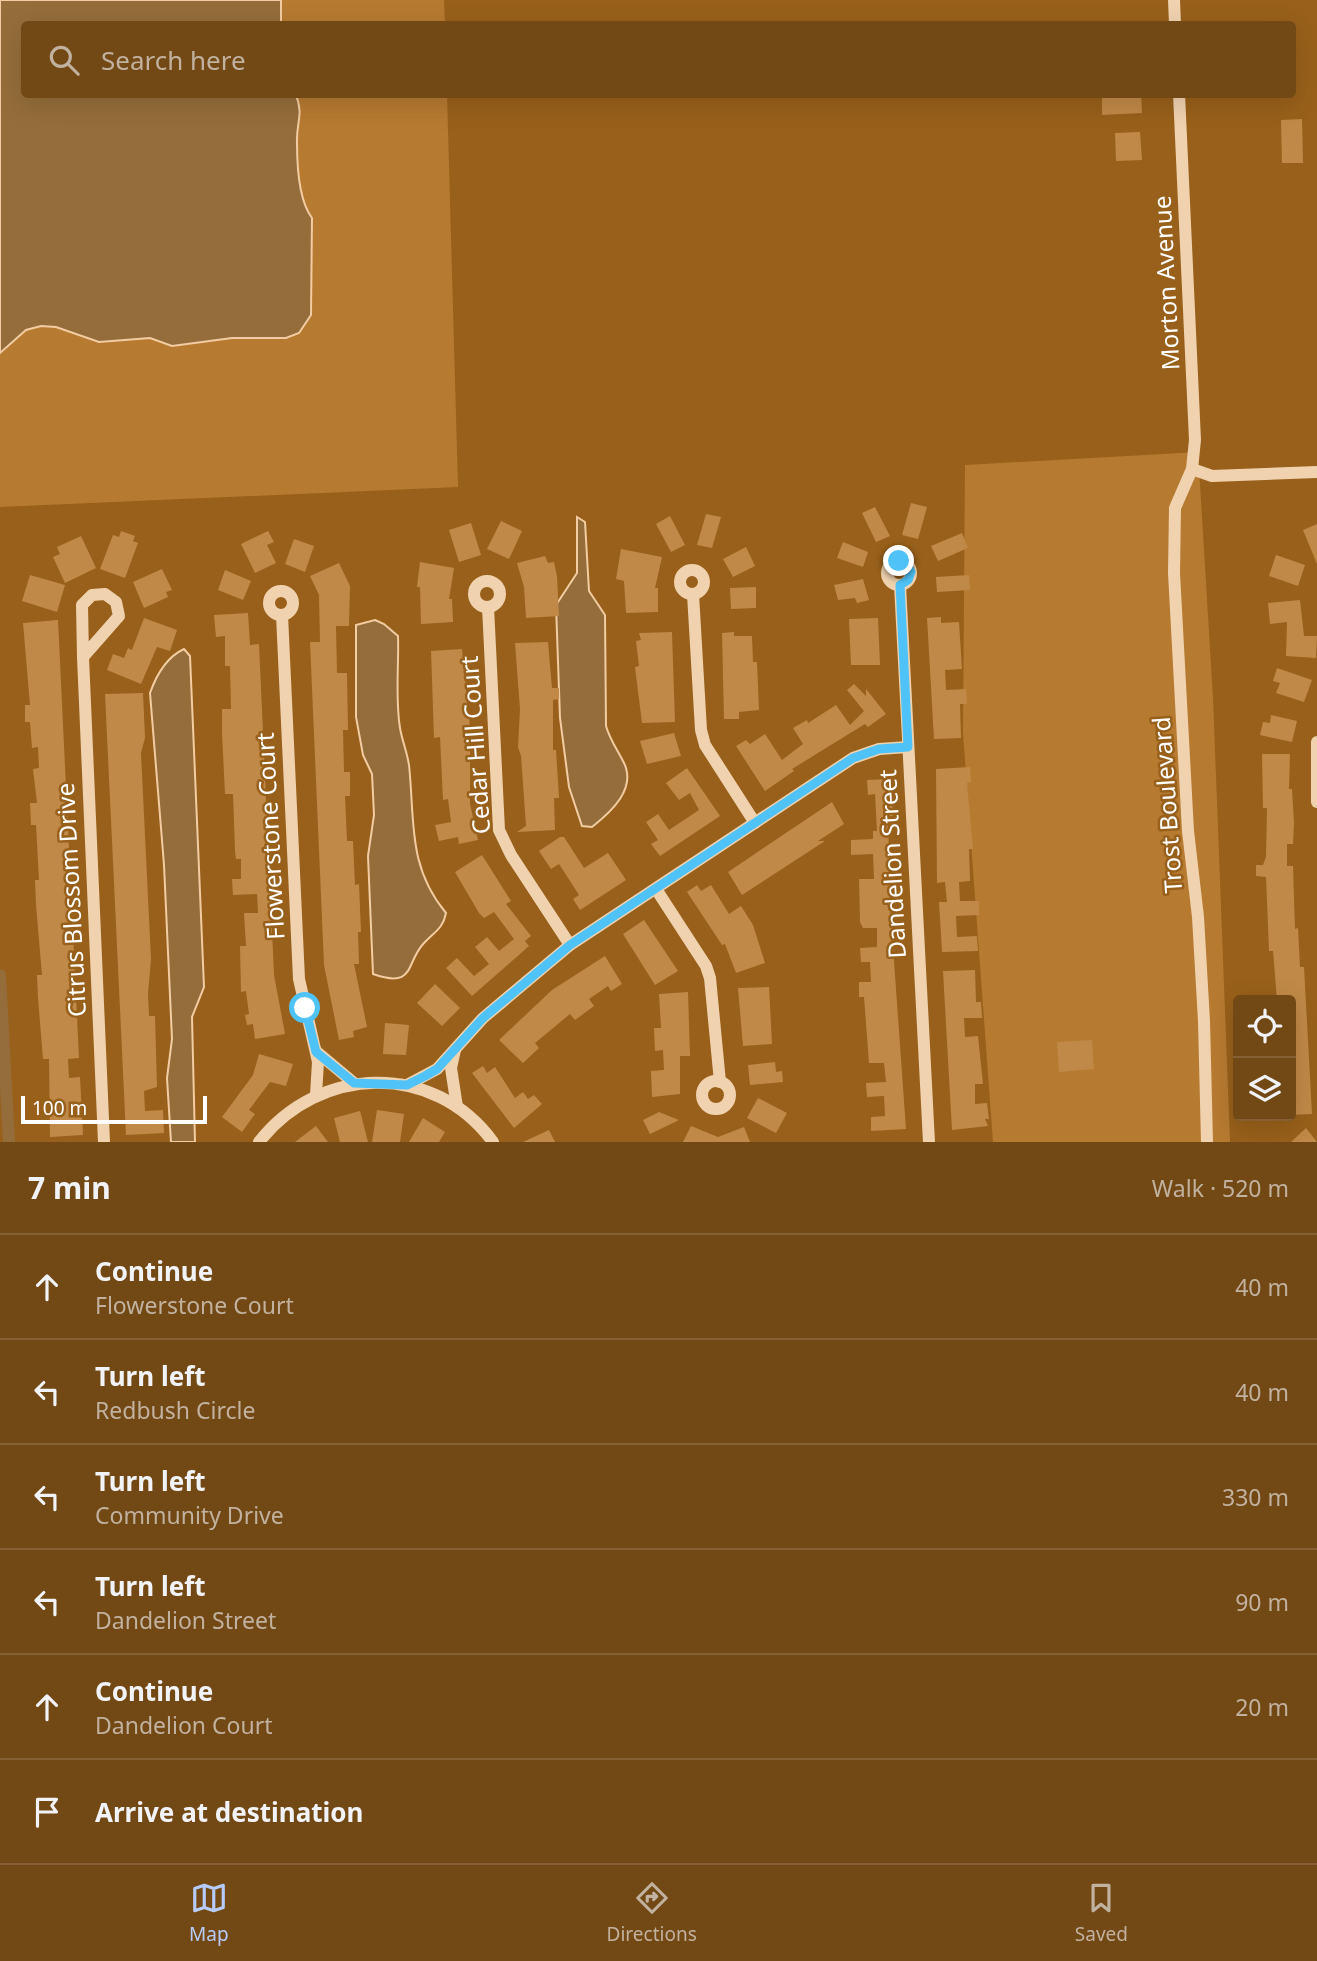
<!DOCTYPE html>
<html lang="en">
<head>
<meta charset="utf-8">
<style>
  body { margin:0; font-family:"Noto Sans",sans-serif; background:#7a5222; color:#f1f3f6 }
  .controls { position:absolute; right:21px; bottom:21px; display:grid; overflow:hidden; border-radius:7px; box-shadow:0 7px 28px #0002 }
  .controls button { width:63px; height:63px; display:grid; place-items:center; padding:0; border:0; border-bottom:2px solid #846034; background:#724814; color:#f1f3f6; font:35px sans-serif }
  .scale { position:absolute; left:21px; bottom:18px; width:186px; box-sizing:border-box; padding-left:7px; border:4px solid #fff; border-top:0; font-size:19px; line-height:24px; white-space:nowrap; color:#fff; -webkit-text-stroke:5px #98601a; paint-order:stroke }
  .stop { position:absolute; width:21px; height:21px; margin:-16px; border:5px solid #4fc3f7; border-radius:50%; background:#fff }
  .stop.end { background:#4fc3f7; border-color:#fff; box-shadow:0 2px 7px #0008 }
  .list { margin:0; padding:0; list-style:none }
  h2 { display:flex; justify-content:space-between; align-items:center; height:91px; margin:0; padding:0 28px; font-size:30px }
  h2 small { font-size:23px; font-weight:400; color:#c1b2a0 }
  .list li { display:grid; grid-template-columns:46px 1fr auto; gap:21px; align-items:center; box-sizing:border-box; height:105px; padding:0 28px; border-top:2px solid #846034 }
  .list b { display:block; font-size:26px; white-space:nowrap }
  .list p { margin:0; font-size:23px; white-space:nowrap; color:#c1b2a0 }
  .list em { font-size:23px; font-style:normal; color:#c1b2a0 }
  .icon { flex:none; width:38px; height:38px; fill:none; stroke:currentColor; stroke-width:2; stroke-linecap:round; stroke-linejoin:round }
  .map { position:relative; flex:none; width:1317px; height:1142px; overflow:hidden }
  .search { position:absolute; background:#724814; box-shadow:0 7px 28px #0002; left:21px; right:21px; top:21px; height:77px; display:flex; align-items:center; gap:18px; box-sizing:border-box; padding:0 24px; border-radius:7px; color:#c1b2a0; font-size:26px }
  .sheet { height:721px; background:#724814 }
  nav { display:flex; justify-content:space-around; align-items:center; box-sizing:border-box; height:98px; border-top:2px solid #846034; background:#724814; font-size:19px; color:#c1b2a0 }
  nav a { display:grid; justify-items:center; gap:4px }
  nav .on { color:#b6cbfa }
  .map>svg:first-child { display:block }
</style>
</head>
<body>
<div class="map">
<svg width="1317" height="1142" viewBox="0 0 1317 1142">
  <rect width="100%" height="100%" fill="#98601a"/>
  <g fill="#b77a31">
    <path d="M281,0H444L445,24H281Z"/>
    <path d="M296,95H447L458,487L0,507V353L26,330L41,326L56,327L99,342L150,338L172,346L232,338H286L299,333L311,315L312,218C299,201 297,164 297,143C296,122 304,116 296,95Z"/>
    <path d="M1198,452L1213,698L1230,1142H993L963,733L965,465Z"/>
  </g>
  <g fill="#956d3a" stroke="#f2cca2" stroke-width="2">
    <path d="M0,0H281V24H24V94L296,95C304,116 296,122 297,143C297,164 299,201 312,218L311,315L299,333L286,338H232L172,346L150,338L99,342L56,327L41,326L26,330L0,353Z"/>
    <path d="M577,517L585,522L589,591L605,615L606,726C610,740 617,749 623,761C638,788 611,812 592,827L582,826L569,787L560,718L556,605L577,573Z"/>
    <path d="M375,620L384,624L398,636C399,666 395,698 400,728C402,740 407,752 409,765C415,820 407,866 446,913C443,929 434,932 424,943C405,963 416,989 373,974L368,856L374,815L372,774L363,755L356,717V625Z"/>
    <path d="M184,649L190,656L204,987L192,1017L195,1142H171L167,1078L172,1039L164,865L150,693C156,676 167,657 184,649Z"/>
  </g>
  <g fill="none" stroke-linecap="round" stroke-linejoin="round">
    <path stroke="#956d3a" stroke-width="12" d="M0,975L9,1142"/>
  </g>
  <g fill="#c08947">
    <path d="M1102,94H1141L1142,113L1102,115Z"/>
    <path d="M1302,119L1303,163H1282L1281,120Z"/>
    <path d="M1140,132L1142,160L1116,161L1115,133Z"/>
    <path d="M911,503L927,507L918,539L902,535Z"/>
    <path d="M875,507L890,536L876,542L862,513Z"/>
    <path d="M706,514L721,517L712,548L697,545Z"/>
    <path d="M670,516L685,545L671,552L656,524Z"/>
    <path d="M501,521L522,531L509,559L487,549Z"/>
    <path d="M471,523L481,555L459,562L449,530Z"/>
    <path d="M1317,524V564L1303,530Z"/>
    <path d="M121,531L135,536L133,541L138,543L125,578L100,569L113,535L119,537Z"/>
    <path d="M268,531L274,542L267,545L276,563L255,573L241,544Z"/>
    <path d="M962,533L968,548L938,561L931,546Z"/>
    <path d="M81,536L96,568L65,583L53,557L60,554L57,547Z"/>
    <path d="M294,539L314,546L305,572L285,564Z"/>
    <path d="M843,542L868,552L863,567L837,558Z"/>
    <path d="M746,547L755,566L733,577L723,559Z"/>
    <path d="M621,549L662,557L655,588H658V612L626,613L624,581L616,579Z"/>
    <path d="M1276,555L1305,565L1298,586L1269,576Z"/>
    <path d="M545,556L548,563L554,562L557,576L559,616L526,618L524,587L517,563Z"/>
    <path d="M420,562L454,568L449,599H452L453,622L421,624L420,587H417Z"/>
    <path d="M339,563L350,586L349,626H336L337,673H347L348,730H343L344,772H350V796H345L347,841H353L355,885L359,884L361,932H358L359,964H354L367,1027L353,1031L354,1037L339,1040L324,965L310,642H320L319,595L310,576Z"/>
    <path d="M162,569L172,590L166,592L168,597L144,608L133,582Z"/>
    <path d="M225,570L251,581L243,600L218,590Z"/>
    <path d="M30,575L65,585L57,612L22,601Z"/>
    <path d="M969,575L970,590L937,592L936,577Z"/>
    <path d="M863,579L869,600L857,603L855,598L838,600L834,585Z"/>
    <path d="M756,587V608L731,609L730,588Z"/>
    <path d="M1300,600L1304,636H1317L1316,658L1286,656L1287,622L1270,624L1268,603Z"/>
    <path d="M248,613L250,645L259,644L274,975L285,1034L255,1039L253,1024L247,1025L245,1015L249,1014L246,991L241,992L240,946H246L244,913H258L257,894L233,895L232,879H241V859H236L235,851L233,794H225L222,733V709H231L230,666H225V636L216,637L214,615Z"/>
    <path d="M941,617V623L959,622L962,669L945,670L946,690L966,689L967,704H960L961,738L934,739L927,618Z"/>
    <path d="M144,618L177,630L170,651L157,647L141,684L107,670L113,654L124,658L128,648L132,650Z"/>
    <path d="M878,618L880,665H851L849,619Z"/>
    <path d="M58,620L79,1058L68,1059L69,1078L80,1077L83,1135L50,1137L49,1059H43L38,998L37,975H42L36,905L35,880H39L36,825H31L30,803H37L33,769L39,768L38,747L32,748L30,722H25V705H30L23,623Z"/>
    <path d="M672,632L675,722L642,723L635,667L639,666L636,641L641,640L639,633Z"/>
    <path d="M734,632V636H752L753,662H757L759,710L739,712V719H724L722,633Z"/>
    <path d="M548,642L552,688H559V699L553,700V750H556L559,798H554L555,830L517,832L526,826L521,756L518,747L520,709L515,643Z"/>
    <path d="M462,649L470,727V804L478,840L459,844L458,837L439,841L435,825L451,822L448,799L443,800L440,737L434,738L431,651Z"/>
    <path d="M1277,668L1312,680L1304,702L1276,693L1280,683L1273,681Z"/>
    <path d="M854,684L866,696V689L886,714L868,727L865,724L792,769L794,771L765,791L736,746L746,740L750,744L765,734L782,760L803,744L793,728L807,720L808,723L836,705L850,725L864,711L847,690Z"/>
    <path d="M143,693L145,738L141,753L151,959L148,994L149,1016H155L157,1087L144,1091L145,1111L163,1110L164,1133L126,1135L105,694Z"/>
    <path d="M1271,715L1297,721L1292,742L1260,735L1263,722L1270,723Z"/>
    <path d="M674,733L681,756L647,764L640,741Z"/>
    <path d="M1262,754H1290L1289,789H1292L1294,823L1293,844H1287V866H1293L1295,929L1298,928L1300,967H1304L1312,1114L1291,1115V1000H1277L1273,951H1269L1266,877L1256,876V865H1263L1266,857L1267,808H1263Z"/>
    <path d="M970,767L971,782L967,783L973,849H969L970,881L959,882L960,901H979V915L956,916L957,937L977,936L978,951L942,952L939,902H947L945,882L937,883L936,769Z"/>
    <path d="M687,768L720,816L660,856L651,844L658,840L646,822L658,814L669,830L699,810L690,793L679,800L666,783Z"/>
    <path d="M891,779L893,816H888L890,905L906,1129L871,1131V1117L885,1116L884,1096L867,1097L866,1083L886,1082L884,1063H869L864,997H859V982H871L870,962H861L860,948L877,947V928H863L860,922L859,879H874L873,854L851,855V840L873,839V831H877L875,794L868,795L867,780Z"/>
    <path d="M832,802L844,824L818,841H825L742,895L728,872Z"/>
    <path d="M560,837H564L584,868L608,853L626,880L580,910L573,899L579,895L559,864L551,869L539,851Z"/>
    <path d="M482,855L511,901L506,904L531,936L525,941L529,946L472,996L446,968L457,958L474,976L489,964L475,947L487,937L499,951L514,939L494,912L484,918L479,913L455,872Z"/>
    <path d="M697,885L701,891L711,885L729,914L741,906L753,925L765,963L736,973L725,944L722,945L687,892Z"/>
    <path d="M644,920L678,971L655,985L623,934Z"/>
    <path d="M605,956L622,984L611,991L608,986L589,999L594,1006L575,1020L570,1014L535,1043L539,1048L523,1063L499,1040L552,990Z"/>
    <path d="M975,970L976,1002H981L982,1018H964L965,1037L978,1036L983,1084H975V1104L987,1103L989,1119H985L988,1126L952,1130L943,971Z"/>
    <path d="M435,984L460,1008L442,1026L417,1003Z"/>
    <path d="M769,987L772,1044L743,1046L738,988Z"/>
    <path d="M688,992L690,1056H680V1094L652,1097L651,1071L664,1070L663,1050L655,1051L654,1028H661L659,994Z"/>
    <path d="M385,1023L409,1025L406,1055L383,1054Z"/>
    <path d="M1092,1040L1094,1069L1059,1072L1057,1042Z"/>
    <path d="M259,1054L293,1064L286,1086L270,1082L249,1110L255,1114L242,1132L222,1117L253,1075Z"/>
    <path d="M775,1062L776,1072L782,1071L783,1082L750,1085L748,1065Z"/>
    <path d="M483,1066L487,1073L495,1067L515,1098L523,1092L528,1099L534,1095L542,1104L514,1128L472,1073Z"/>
    <path d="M758,1098L787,1113L776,1133L747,1118Z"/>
    <path d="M377,1110L404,1114L400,1142H372Z"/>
    <path d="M360,1111L368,1142H340L334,1118Z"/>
    <path d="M659,1112L679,1120L650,1134L643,1120Z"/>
    <path d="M423,1118L445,1132L439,1142H409Z"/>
    <path d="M316,1126L328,1142H295Z"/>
    <path d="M691,1126L718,1137L744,1127L750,1142H683Z"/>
    <path d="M1306,1128L1317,1142H1291Z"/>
    <path d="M549,1130L555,1142H523Z"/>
  </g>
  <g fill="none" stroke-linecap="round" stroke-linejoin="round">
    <g stroke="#f0d2af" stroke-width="12">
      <path d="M1174,0L1175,24"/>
      <path d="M1179,94L1195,440L1192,469L1175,508L1174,573L1188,831L1198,917L1204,1021L1207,1142"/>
      <path d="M1192,469L1212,476L1317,472"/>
      <circle cx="899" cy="573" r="12"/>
      <circle cx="692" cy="582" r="12"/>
      <circle cx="487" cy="594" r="13"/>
      <path d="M900,585L929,1142"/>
      <circle cx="281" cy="603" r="12"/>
      <path d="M105,594L116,602L119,616L83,657L82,605L92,595Z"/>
      <path d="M693,594L701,730L705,745L755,823"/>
      <path d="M488,607L499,830L511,855L570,945"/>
      <path d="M282,615L299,979L318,1062L316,1095"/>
      <path d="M83,657L104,1142"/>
      <path d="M1317,742V802"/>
      <path d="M656,889L706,966L710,978L720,1082"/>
      <path d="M455,1050L451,1068L457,1107"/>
      <path d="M317,1052L354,1083"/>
      <circle cx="716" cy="1095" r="14"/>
      <path d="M407,1085L437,1069L483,1018L570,945L853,758L879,749L908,747"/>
      <path d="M259,1142C319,1065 434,1061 493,1142"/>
    </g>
  </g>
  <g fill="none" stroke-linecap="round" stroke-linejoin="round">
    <path stroke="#4fc3f7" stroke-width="9" d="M305,1008L316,1052L354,1083L407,1085L425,1076L437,1069L483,1018L570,945L853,758L879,749L908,747L900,585L908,580L911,572L907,564L899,561"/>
  </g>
  <g text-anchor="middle" stroke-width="5" stroke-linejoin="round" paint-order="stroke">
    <g font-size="24" fill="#fff" stroke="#98601a">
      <text transform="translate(1167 283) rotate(-93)" y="8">Morton Avenue</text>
      <text transform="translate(476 745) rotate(-94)" y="8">Cedar Hill Court</text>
      <text transform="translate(1168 805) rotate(-94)" y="8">Trost Boulevard</text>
      <text transform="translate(271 836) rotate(-93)" y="8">Flowerstone Court</text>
      <text transform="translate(893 864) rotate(-93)" y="8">Dandelion Street</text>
      <text transform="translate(72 900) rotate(-93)" y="8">Citrus Blossom Drive</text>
    </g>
  </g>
</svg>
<div class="controls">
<button><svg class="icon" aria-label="locate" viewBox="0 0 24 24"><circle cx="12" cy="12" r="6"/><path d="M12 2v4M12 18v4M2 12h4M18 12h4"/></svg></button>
<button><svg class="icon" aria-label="layers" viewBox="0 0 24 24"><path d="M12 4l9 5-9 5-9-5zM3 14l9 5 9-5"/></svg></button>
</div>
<div class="scale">100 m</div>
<div class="stop" style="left:305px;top:1008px"></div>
<div class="stop end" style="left:899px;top:561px"></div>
<div class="search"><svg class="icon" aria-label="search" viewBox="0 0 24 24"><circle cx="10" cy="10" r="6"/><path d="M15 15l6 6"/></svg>Search here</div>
</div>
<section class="sheet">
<h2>7 min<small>Walk · 520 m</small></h2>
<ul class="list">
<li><svg class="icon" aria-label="ahead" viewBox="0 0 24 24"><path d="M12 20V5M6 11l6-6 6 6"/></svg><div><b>Continue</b><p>Flowerstone Court</p></div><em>40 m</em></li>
<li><svg class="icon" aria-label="left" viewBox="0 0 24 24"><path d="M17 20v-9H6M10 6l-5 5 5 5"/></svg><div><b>Turn left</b><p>Redbush Circle</p></div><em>40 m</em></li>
<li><svg class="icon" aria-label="left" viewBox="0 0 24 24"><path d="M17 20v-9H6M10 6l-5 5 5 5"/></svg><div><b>Turn left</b><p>Community Drive</p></div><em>330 m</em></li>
<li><svg class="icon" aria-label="left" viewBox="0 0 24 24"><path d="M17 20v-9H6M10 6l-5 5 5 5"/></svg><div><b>Turn left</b><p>Dandelion Street</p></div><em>90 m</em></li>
<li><svg class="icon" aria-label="ahead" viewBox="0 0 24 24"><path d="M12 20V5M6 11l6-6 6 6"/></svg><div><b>Continue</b><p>Dandelion Court</p></div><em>20 m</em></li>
<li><svg class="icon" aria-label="arrive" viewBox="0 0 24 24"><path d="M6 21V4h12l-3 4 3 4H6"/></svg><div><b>Arrive at destination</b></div></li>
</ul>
</section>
<nav>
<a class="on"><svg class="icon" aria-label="map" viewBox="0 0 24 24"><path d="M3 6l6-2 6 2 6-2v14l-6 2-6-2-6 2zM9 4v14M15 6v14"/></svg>Map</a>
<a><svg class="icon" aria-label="directions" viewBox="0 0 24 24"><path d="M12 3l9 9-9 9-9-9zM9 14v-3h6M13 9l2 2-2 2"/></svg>Directions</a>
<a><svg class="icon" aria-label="saved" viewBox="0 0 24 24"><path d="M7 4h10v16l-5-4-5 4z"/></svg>Saved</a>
</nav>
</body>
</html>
